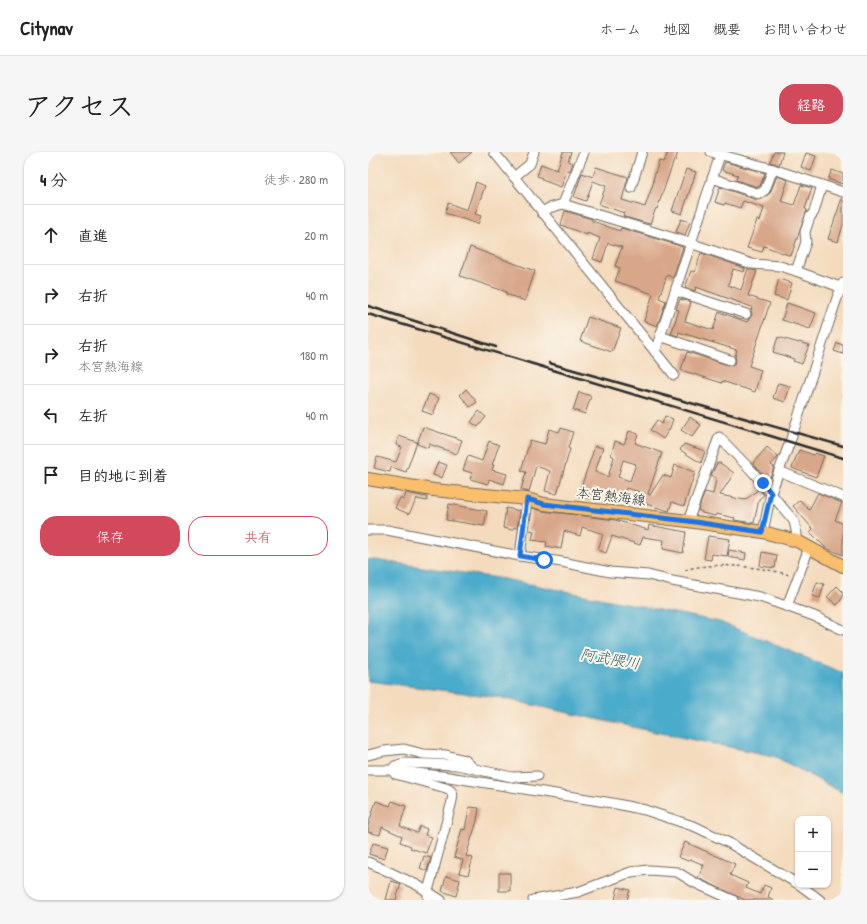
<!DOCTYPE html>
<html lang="ja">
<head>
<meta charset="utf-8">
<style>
  body { margin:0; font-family:"Patrick Hand","Klee One",sans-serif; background:#f6f6f6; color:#222 }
  .controls { position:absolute; right:12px; bottom:12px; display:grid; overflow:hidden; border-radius:8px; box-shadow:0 1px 3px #0004 }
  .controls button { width:36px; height:36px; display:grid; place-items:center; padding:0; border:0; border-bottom:1px solid #e0e0e0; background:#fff; color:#222; font:20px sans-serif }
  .stop { position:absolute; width:12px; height:12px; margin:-9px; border:3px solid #1a73e8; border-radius:50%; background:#fff }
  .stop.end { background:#1a73e8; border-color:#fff; box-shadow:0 1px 4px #0008 }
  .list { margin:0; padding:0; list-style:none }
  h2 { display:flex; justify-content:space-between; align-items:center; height:52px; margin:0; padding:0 16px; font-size:17px }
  h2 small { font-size:13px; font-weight:400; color:#767676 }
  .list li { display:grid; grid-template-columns:26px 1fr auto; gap:12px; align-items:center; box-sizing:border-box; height:60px; padding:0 16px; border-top:1px solid #e0e0e0 }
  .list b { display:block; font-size:15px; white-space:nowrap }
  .list p { margin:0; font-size:13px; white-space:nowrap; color:#767676 }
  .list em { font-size:13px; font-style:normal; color:#767676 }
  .actions { display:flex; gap:8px; padding:12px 16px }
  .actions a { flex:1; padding:9px 0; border:1px solid #d1495b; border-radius:16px; text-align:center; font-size:14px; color:#d1495b }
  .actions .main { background:#d1495b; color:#fff }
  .icon { flex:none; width:22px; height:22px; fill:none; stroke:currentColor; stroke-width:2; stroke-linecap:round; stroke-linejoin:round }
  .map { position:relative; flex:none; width:475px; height:748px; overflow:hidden; border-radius:16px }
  header { display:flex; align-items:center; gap:24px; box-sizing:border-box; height:56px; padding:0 20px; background:#fff; border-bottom:1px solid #e0e0e0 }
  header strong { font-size:19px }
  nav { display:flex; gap:22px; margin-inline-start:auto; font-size:14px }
  .intro { display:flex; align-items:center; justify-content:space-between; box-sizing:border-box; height:96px; padding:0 24px }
  h1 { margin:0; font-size:28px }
  .button { padding:10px 18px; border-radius:16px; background:#d1495b; color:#fff; font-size:14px; font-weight:700 }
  main { display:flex; gap:24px; padding:0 24px }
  aside { flex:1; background:#fff; border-radius:16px; box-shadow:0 1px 3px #0004 }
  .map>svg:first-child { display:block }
</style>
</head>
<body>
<header>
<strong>Citynav</strong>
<nav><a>ホーム</a><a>地図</a><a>概要</a><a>お問い合わせ</a></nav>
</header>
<div class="intro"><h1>アクセス</h1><a class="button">経路</a></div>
<main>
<aside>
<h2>4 分<small>徒歩 · 280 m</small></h2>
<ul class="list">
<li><svg class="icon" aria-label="ahead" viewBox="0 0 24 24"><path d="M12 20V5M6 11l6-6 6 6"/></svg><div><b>直進</b></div><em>20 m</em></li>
<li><svg class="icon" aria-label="right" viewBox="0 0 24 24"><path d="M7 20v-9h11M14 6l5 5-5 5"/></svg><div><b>右折</b></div><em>40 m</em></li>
<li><svg class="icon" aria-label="right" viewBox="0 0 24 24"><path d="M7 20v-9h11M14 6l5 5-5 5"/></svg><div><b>右折</b><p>本宮熱海線</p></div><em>180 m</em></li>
<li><svg class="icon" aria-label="left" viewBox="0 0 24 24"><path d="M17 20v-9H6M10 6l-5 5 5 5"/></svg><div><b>左折</b></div><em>40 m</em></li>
<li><svg class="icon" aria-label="arrive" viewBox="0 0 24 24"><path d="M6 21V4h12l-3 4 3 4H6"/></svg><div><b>目的地に到着</b></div></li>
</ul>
<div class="actions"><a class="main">保存</a><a>共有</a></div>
</aside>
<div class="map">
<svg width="475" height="748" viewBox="0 0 475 748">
  <rect width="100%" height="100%" fill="#fbf7ec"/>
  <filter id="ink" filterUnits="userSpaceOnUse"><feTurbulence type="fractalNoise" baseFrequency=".025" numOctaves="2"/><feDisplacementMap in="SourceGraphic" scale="8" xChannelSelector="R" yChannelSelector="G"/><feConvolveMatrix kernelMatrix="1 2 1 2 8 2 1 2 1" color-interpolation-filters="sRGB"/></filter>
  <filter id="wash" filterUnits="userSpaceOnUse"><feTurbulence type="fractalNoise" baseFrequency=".012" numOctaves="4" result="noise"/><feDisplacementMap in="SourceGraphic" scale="16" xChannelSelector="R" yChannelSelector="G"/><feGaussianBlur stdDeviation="0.9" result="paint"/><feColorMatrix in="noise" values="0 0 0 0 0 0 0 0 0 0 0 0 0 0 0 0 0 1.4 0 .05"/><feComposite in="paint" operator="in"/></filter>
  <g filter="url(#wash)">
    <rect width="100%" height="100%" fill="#f4dbbe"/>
    <path fill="#4cabcb" stroke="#3c6b7b" d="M0,407L136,427L352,470L475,521V641L406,604L292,581L128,545L0,529Z"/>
    <g id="blocks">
      <g fill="#d8a688" fill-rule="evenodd">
        <path d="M82,0H104L91,11Z"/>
        <path d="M195,0H203L200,9L205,11L202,19L199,18L193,35L174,28V26L169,24L173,12L189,18Z"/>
        <path d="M300,0H310L307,9L306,8L289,57L288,56L282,72L257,65L255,64L256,61L231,52L238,34L225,29L218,49L206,45L214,21L225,25L228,15L260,25L254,48L277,55L286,29L285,28L291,9L296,10Z"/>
        <path d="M406,0H415L411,13L402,10Z"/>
        <path d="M438,1L448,4L443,19L433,15Z"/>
        <path d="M357,10L397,21L392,34L390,35L368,28L370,23L354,18Z"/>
        <path d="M318,17L328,20L314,62L304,59Z"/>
        <path d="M464,18L475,22V32L460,27Z"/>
        <path d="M409,24L420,28L413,49L426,53L433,33L444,36L437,57L439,58L423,104L396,94L394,100L379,96L389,68L392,69L396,56L375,49L372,56L357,51L356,53L347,50L352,35L389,48L394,47L402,41Z"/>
        <path d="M108,30L117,34L107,62L113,64L110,72L77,61L80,51L99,58Z"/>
        <path d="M474,46L475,47V73L470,90L460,87Z"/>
        <path d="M197,59L224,67V69L252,79L253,76L315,95L305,126L299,123L291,146L298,149L289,174L276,169L285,142L247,129L252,116L247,114L254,95L240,91L234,110L225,107L232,86L219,81V83L193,73Z"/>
        <path d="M313,67L322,70L317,83L308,80Z"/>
        <path d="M102,95L167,119L157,149L138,142L139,140L92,124Z"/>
        <path d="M333,101L377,116L376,120L365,117L360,133L373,138L380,117L389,119L380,144L402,151L381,214L393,218L387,240L354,229V231L313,218L319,200L363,214L368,210L367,204L369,198L314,181L311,180L310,184L303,182L311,158L308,157L312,147L323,150L317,169L345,178L351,160L379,170L384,163L383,159L384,155L328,135L327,139L317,136L323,119L327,120Z"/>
        <path d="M411,127L424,131L419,148L406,144Z"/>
        <path d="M419,151L448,161L442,177L414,168Z"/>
        <path d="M220,165L253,176L244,200L212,189Z"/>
        <path d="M410,185L431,191V190L441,193L434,212L425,209L426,207L405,200Z"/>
        <path d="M469,191L475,193V202L466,199Z"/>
        <path d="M410,231L422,234L417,250L405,246Z"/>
        <path d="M98,237L109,250L102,255L92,243Z"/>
        <path d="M211,240L223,244L217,262L205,258Z"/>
        <path d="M61,242L71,246L65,263L54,259Z"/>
        <path d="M111,259L118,265L110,275L103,270Z"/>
        <path d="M297,264L305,267L302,276L295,287L282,278L289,268L294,272Z"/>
        <path d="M322,265L333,273L324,285L313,278Z"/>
        <path d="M55,275L94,288L89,302L61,292L60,296L49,292Z"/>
        <path d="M193,276L205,280L200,296L202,297L189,342L177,339L182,319L168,314L161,340L153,338L158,320L153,319L162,288L177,292L181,277L191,280Z"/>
        <path d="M261,279L270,282L267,291L294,301L280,342L282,343L295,323L303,326L307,313L327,320L316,354L304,350L301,359L278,352V353L268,350L272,340L258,336L254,347L225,336L222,347L210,344L227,294L235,296L227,320L240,325L246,305L243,303L247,289L256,292ZM255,308L268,312L262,329L250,325Z"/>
        <path d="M31,284L49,290L38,320L23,315L22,320L6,316L9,305L28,310L34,295L28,293Z"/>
        <path d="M121,289L131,293L124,313H126L124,318L139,322L136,332L121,327L120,332L102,327L104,321L95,318L100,304L114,309Z"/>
        <path d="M316,292L337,299L333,311L312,298Z"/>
        <path d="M399,295L410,305L403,313L406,315L402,326L392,320L385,311Z"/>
        <path d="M431,298L446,303L447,301L456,304L448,325L424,316Z"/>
        <path d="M70,310L79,313L74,326L65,323Z"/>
        <path d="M349,311H352L366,321L352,343L377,348L391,337L396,343L391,347L386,371L366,368L367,366L348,362L347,364L334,361V360L330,358L337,340L345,342L348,328V326L343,323Z"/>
        <path d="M38,341L59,345V349L49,347V346L41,362L27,356L32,346L36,348Z"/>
        <path d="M450,341L474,351L467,368L475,372V403L458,396L442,380L445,377L425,354L432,348L441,358Z"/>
        <path d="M81,352L119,359L116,374L78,368Z"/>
        <path d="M138,356L152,359L149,376L146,375L145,378L135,376Z"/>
        <path d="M164,356L175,359L247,368L280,378L281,373L318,380L315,401L295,397L296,388L275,385L272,393L244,384L238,401L230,398L235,382L214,375L212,384L196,379L193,397L178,394L179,390L164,388L166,379L161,378Z"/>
        <path d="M340,384L362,387L359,404L344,402L343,408L336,407Z"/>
        <path d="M361,398L378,401L377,408L360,405Z"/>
        <path d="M394,400L409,403L407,416L392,414Z"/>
        <path d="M449,430L456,432L452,446L444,444Z"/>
        <path d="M469,434L475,440V445L469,453L459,445Z"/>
        <path d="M8,649L22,654L24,649L38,654L32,674L49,681L52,674L59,677L57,683L64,685L58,701L42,696L43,694L32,690L34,684L14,675L12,683L0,680V674Z"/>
        <path d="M101,655L111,656L109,669L98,704L105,706L100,723L91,721L95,708L86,705L94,677L97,678Z"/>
        <path d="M317,690L367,712L362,723L380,731L378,736L392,742L396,733L403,736L400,745L406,748H377L330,726L336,713L322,707L320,709L310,705Z"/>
        <path d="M5,691L20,695L16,707L1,702Z"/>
        <path d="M56,704L63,706L59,719L52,716Z"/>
        <rect x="131" y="721" width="11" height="18"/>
        <path d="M78,724L92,728L88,744L74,739Z"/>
        <path d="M23,729L33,732L28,748H18Z"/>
        <path d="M250,735L262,738L259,748H247Z"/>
      </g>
    </g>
  </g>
  <g filter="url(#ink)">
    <use href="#blocks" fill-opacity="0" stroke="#71695e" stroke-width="1"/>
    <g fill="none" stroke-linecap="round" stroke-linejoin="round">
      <defs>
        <g id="minor">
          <path d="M126,0L306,223"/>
          <path d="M343,0L405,17L475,40"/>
          <path d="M146,25L162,12L166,0"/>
          <path d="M344,26L391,42L397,38L405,17"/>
          <path d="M263,36L274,0"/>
          <path d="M195,52L216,0"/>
          <path d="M174,61L181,56L195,52L322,91L384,112L412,114L428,119L475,136"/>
          <path d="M428,119L438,90L437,80L442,65L446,60L454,33"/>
          <path d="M475,131L469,146L422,290L411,319L475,345"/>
          <path d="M308,139L378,162"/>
          <path d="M292,184L362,208"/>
          <path d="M287,200L353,0"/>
          <path d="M320,369L351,285L384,319L426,369L429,383V389"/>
          <path d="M0,378H19L152,404L194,410L242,420L280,423L304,429L392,445L446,464L475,478"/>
          <path d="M395,380L403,341L411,319"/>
          <path d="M152,404L159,347"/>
          <path d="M419,454L441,396"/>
          <path d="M0,603L16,599L36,597L55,602L78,603L97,608L105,616"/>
          <path d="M0,618H24L81,625L244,651L277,658L328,675L361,691L430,732"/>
          <path d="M0,710L49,733L73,748"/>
          <path d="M432,733L452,748"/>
          <path d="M60,748V739L83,653C85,645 87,639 78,636L27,622L24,618L27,614L36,611L89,613L144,625L169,624"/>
          <path d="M165,748L210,740L263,720L281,718L309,720L327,731L365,748"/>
        </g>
        <path id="major" d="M0,327L65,338L159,347L176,352L320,369L395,380L429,389L475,414"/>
      </defs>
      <use href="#minor" stroke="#71695e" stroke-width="11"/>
      <use href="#major" stroke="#71695e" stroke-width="14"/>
      <path stroke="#71695e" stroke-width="1.5" stroke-dasharray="3 3" stroke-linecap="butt" d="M317,418C345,409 394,415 422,423"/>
      <use href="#minor" stroke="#fff" stroke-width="9"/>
      <use href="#major" stroke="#f9bf6d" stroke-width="12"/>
      <g stroke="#2b2b2b" stroke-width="2.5">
        <path d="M0,154L128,195"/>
        <path d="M0,162L475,306"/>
        <path d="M181,211L475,294"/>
      </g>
    </g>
  </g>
  <g fill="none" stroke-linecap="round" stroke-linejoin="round" filter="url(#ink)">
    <path stroke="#1a73e8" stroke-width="5" d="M176,408L152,404L159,347L176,352L320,369L394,380L403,341L395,331"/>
  </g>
  <g text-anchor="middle" stroke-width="4" stroke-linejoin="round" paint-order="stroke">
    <g font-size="14" fill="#2b2b2b" stroke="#fbf7ec">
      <text transform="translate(243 344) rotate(7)" y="5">本宮熱海線</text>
    </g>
    <g font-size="15" font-style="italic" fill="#385e6b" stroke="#fbf7ec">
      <text transform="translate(242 507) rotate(10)" y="5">阿武隈川</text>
    </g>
  </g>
</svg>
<div class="controls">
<button>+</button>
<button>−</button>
</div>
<div class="stop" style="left:176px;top:408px"></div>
<div class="stop end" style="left:395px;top:331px"></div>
</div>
</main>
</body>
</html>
